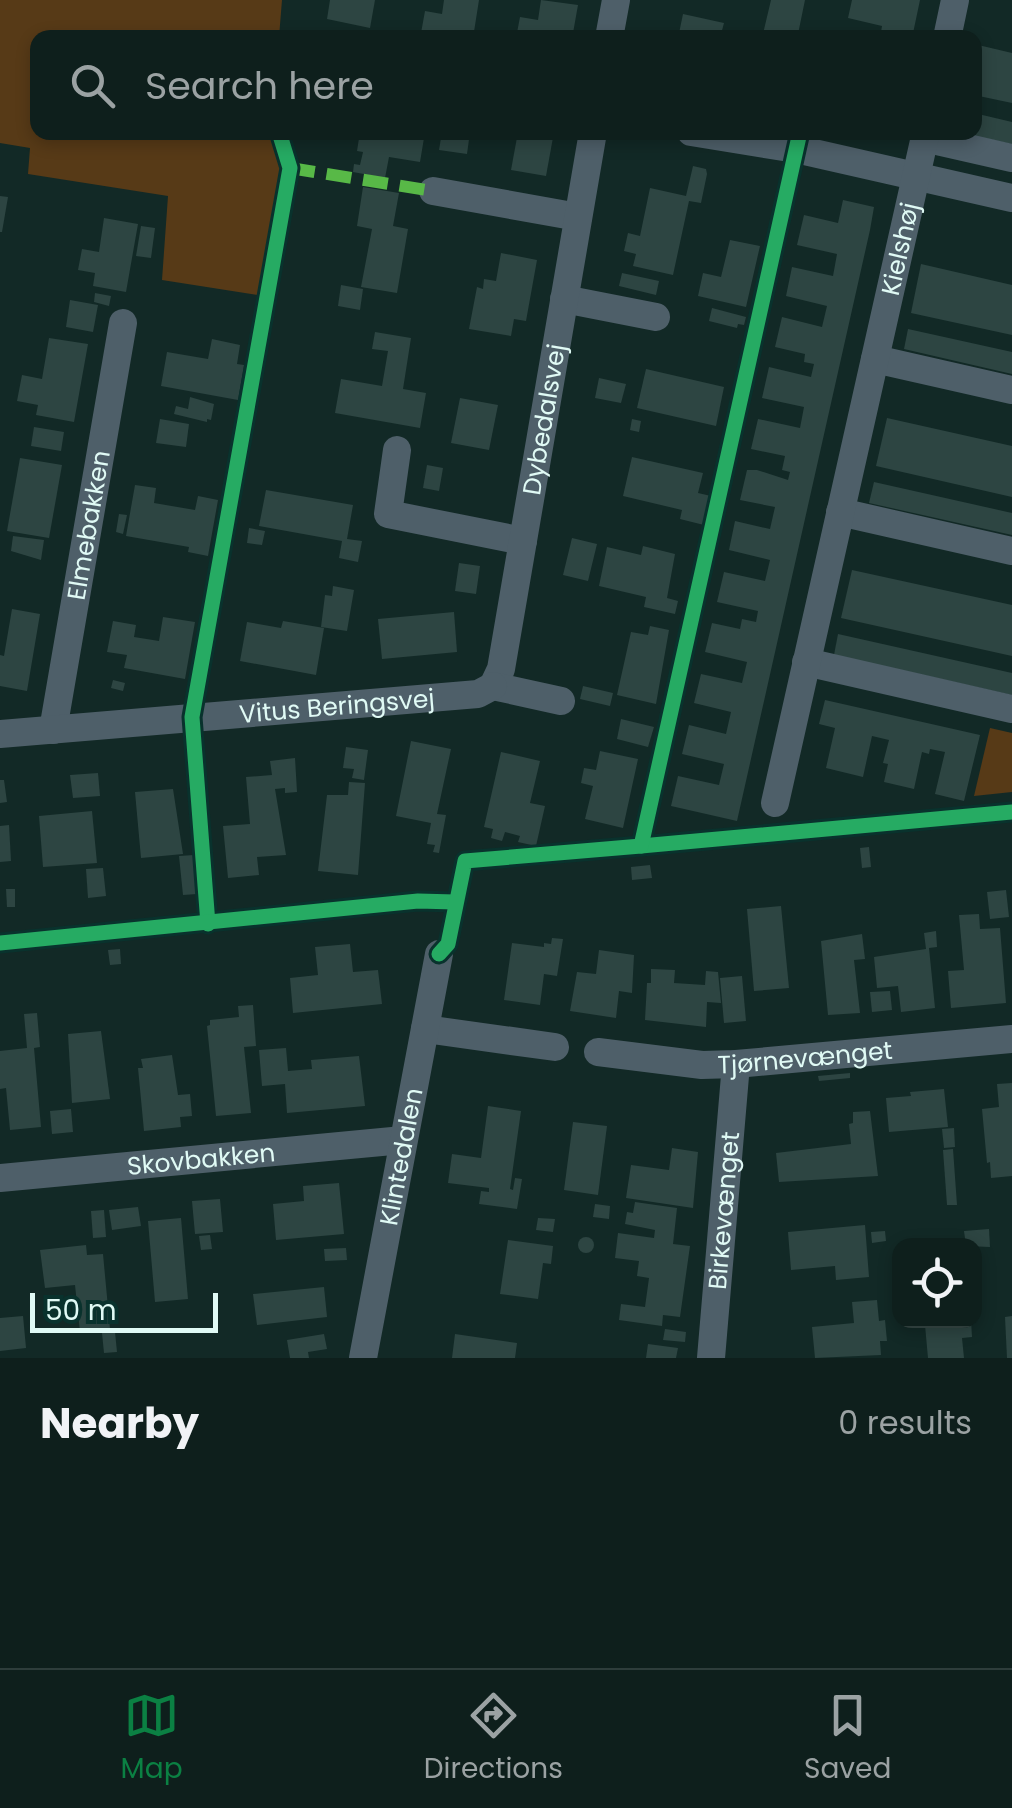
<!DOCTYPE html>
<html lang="en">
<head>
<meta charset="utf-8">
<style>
  body { margin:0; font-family:Poppins,sans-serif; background:#1c2c29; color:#f1f3f6 }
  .controls { position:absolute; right:30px; bottom:30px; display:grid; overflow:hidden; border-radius:20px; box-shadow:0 5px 15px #0003 }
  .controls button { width:90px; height:90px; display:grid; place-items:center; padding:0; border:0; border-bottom:2px solid #2e3d3b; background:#0e1f1c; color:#f1f3f6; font:50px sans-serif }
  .scale { position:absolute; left:30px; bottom:25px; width:188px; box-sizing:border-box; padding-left:10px; border:5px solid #e0faf5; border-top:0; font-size:28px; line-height:35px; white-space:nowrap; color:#e0faf5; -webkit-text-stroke:8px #09322d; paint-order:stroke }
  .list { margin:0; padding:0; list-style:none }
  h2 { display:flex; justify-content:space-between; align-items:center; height:130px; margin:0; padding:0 40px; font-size:42px }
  h2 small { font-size:32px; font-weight:400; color:#9ba2a3 }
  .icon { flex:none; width:55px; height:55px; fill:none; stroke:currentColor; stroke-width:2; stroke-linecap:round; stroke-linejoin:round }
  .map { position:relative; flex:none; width:1012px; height:1358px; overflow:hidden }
  .search { position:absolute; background:#0e1f1c; box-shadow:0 5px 15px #0003; left:30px; right:30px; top:30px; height:110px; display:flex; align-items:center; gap:25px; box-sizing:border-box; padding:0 35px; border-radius:20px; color:#9ba2a3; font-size:38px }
  .sheet { height:310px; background:#0e1f1c }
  nav { display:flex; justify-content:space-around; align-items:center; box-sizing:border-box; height:140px; border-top:2px solid #2e3d3b; background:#0e1f1c; font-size:28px; color:#9ba2a3 }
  nav a { display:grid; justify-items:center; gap:5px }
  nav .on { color:#0b8043 }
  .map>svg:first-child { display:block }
</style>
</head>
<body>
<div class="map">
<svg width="1012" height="1358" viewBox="0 0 1012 1358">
  <rect width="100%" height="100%" fill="#122926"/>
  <g fill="#573a17">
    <path d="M0,0H282L279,37L38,38V132L283,133V197L258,295L162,280L168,196L28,174L30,148L0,143Z"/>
    <path d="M990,728L1012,733V792L974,796Z"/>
  </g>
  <g fill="#2d4542">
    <path d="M330,0H375L370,28L327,19Z"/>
    <path d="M444,0H479L473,38H437L421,33L425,11L442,14Z"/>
    <path d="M541,0L578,5L573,33L578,34L577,38H516L520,17L538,20Z"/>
    <path d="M771,0H805L798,34L805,38H762Z"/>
    <path d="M852,0H920L912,38H880L882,26L848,18Z"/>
    <path d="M683,14L724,23L720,38H678Z"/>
    <path d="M974,44L1012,53V103L974,95Z"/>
    <path d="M974,113L1012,122V144L974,136Z"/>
    <path d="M360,132H425L420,162L389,157L385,178L353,172L354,164L360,165L363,152L357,151Z"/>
    <path d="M442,132H470L467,154L439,150Z"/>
    <path d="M518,132H554L546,176L511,170Z"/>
    <path d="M693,166L706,169L707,174L701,203L689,201L673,275L633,266L636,254L624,251L628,233L640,236L650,188L686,196Z"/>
    <path d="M363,187L399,193L393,226L408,229L397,293L361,287L372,229L357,226Z"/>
    <path d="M0,196L8,197L2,232H0Z"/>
    <path d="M843,200L874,207L870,230L737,821L671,806L678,776L719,785L724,764L682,754L689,725L726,734L731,712L694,703L701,674L742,683L747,662L705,652L712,623L740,629L742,619L756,622L758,611L717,602L724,572L765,581L770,560L729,550L735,521L770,529L775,507L740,500L747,470H757L788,480L790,472L782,470L785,456L751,449L758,419L800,428L804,407L762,398L769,367L811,377L814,364L804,362L805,354L775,347L782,317L822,327L827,306L786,296L792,267L833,276L837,254L797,245L804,215L838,223Z"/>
    <path d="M104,218L138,224L126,292L93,286L95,273L78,270L82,249L99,252Z"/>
    <path d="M141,226L155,228L151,258L136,256Z"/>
    <path d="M730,240L760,246L746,307L698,296L703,273L721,277Z"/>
    <path d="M501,253L537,260L526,321L514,319L511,336L469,329L477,287L483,289L484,279L496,281Z"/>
    <path d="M921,264L1012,285V335L911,313Z"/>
    <path d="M622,273L659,281L656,295L619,286Z"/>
    <path d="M341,285L363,289L360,310L338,306Z"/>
    <path d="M95,293L111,296L109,306L94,302Z"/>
    <path d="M70,300L98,305L93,332L66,327Z"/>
    <path d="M712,308L746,317L744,325L738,324L737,328L709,321Z"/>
    <path d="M908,329L1012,352V374L904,349Z"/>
    <path d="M375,332L411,338L403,389L426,393L420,428L335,413L341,379L382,386L388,351L372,349Z"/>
    <path d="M49,338L88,344L74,422L36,415L38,405L17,401L22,375L42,379Z"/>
    <path d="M212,339L240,345L237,364L244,365L238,400L161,386L167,352L208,359Z"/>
    <path d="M646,369L724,387L716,426L637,408Z"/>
    <path d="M599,378L626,384L621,403L595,398Z"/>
    <path d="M190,397L214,404L211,420L207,419V422L174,414L176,406L188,409Z"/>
    <path d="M460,398L498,405L489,450L451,443Z"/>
    <path d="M887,418L1012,446V497L876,466Z"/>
    <path d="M160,419L189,424L186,447L156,443Z"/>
    <path d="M632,419L641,421L639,432L630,430Z"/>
    <path d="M34,427L64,432L61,451L31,446Z"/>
    <path d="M632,457L703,473L698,493L711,496L704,525L680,519L682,510L623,496Z"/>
    <path d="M20,458L62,465L49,538L7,531Z"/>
    <path d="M427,465L443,468L439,491L423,488Z"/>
    <path d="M874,482L1012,513V535L869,503Z"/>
    <path d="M135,485L156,488L154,503L195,510L198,496L218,500L208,556L188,552L189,547L126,536Z"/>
    <path d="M266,490L353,505L347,539L362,541L358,562L339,558L342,541L259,526Z"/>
    <path d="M119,514L127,515L123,534L116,532Z"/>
    <path d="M249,528L265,531L262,545L247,543Z"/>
    <path d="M13,536L44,540L41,560L11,551Z"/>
    <path d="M572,538L597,544L588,581L563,575Z"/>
    <path d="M643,546L675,554L667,598L678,601L675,614L644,607L646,597L599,586L607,547L641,555Z"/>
    <path d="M459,563L480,566L476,594L455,591Z"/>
    <path d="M852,570L1012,605V656L841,618Z"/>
    <path d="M333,586L354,590L347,631L321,627L325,595L332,596Z"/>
    <path d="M12,609L40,614L27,691L0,686V655L4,656Z"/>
    <path d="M454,612L457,652L382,659L378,619Z"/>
    <path d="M163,617L195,622L185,679L124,668L127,655L107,652L113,621L136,625L134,637L159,641Z"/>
    <path d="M283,621L324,628L316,675L240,661L247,622L281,628Z"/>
    <path d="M650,626L669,630L656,704L617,695L631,632L648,635Z"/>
    <path d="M838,634L1012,673V695L834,655Z"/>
    <path d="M113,680L125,683L123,691L111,688Z"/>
    <path d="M583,686L613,693L610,706L580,699Z"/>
    <path d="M825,700L980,735L964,801L935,794L945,752L930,749L929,754L922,752L914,789L884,782L888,764L883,763L889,740L872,736L863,777L826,768L835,728L819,724Z"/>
    <path d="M621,719L654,727L648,747L617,739Z"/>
    <path d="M411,741L451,749L437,814L446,815L439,853L433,852L435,845L427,844L431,823L396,816Z"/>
    <path d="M346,747L368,750L364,780L352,778L354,769L343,768Z"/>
    <path d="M600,751L638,759L623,828L585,819L593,786L581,783L584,768L596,770Z"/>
    <path d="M501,752L540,761L530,803L545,806L536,846L518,842L520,836L505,832L502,841L491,838L493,829L484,827Z"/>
    <path d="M295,758L297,792L285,793V788L275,789L286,855L257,857L259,875L228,878L223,826L250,824L246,777L272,775L270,761Z"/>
    <path d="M98,773L100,796L73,798L70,775Z"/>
    <path d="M0,780H4L7,802L0,803Z"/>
    <path d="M349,782L365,783L358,875L318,871L327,795H348Z"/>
    <path d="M173,789L183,854L141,858L135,792Z"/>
    <path d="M92,811L97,863L43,867L39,816Z"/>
    <path d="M9,825L11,861L0,862V826Z"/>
    <path d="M869,847L871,867L862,868L860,848Z"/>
    <path d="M194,855L197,894L183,895L179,856Z"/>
    <path d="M650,865L652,878L632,880L631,867Z"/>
    <path d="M103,868L106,896L88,898L86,869Z"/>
    <path d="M6,889H15V907H7Z"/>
    <path d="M1006,890L1009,917L990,919L987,892Z"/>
    <path d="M781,906L789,988L754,991L747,909Z"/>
    <path d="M979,914L980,929L1000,928L1006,1003L951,1008L948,971L964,970L959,915Z"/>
    <path d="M936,931L937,947L929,948L935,1008L901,1012L898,986L877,988L874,957L926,949L924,933Z"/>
    <path d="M862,934L865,959L854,960L860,1013L828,1015L821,941Z"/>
    <path d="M552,938L563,939L557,976L544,974L540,1005L504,1000L512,943L544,947V943L551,944Z"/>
    <path d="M350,944L353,972L378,970L382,1004L293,1013L290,978L318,975L315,947Z"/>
    <path d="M120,949L121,964L110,965L108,950Z"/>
    <path d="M599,950L634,955L632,993L619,991L616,1018L570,1011L577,972L596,974Z"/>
    <path d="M651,969L675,970L674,983L705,985L706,971L718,972L721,1003L707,1002L706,1027L645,1020L647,983H651Z"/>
    <path d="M742,976L746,1021L724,1023L720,978Z"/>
    <path d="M890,991L892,1010L872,1012L870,992Z"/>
    <path d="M253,1005L256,1046L244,1047L251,1113L216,1116L207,1026L210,1025V1020L239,1017L238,1006Z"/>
    <path d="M37,1013L40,1047L34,1048L41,1127L10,1130L6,1088L0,1089V1051L27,1048L24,1014Z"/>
    <path d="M101,1031L110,1099L72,1103L68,1034Z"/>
    <path d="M286,1048L288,1071L312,1069L311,1060L359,1056L365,1106L287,1113L285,1084L262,1086L259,1050Z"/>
    <path d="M172,1055L178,1095L190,1094L192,1116L180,1117L181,1127L144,1131L138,1068H143L141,1059Z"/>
    <path d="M850,1073V1078L819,1081L818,1076Z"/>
    <path d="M1012,1083V1176L991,1178L990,1162L987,1163L982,1109L999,1107L997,1084Z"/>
    <path d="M944,1089L948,1127L889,1132L886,1098L911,1096L910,1092Z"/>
    <path d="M488,1106L521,1111L510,1189L513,1190L515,1178L522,1179L517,1209L479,1204L481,1191L489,1192V1188L448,1183L452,1154L481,1158Z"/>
    <path d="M71,1109L73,1132L52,1134L50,1111Z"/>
    <path d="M870,1111L878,1176L779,1182L776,1153L851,1144L849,1124L853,1123V1112Z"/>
    <path d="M573,1122L607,1126L598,1195L564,1190Z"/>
    <path d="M954,1128L955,1147L944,1148L942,1129Z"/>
    <path d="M672,1148L698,1152L693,1208L626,1198L631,1165L669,1170Z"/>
    <path d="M953,1149L957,1205H947L943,1150Z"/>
    <path d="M339,1183L344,1234L276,1240L273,1204L304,1201L303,1186Z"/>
    <path d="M220,1199L223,1232L195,1234L192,1201Z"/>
    <path d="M635,1202L677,1208L673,1244L690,1246L680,1317L663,1315L662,1326L619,1320L621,1304L645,1307L649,1278L637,1276L639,1261L615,1258L618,1233L654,1238L655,1230L625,1224L627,1212L633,1213Z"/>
    <path d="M595,1204L610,1206L609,1219L593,1217Z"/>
    <path d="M138,1207L141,1226L112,1230L109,1210Z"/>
    <path d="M104,1210L106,1237L93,1238L91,1211Z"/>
    <path d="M181,1218L188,1299L155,1302L148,1221Z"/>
    <path d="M538,1218L555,1219L553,1232L536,1230Z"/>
    <path d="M865,1225L869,1277L836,1280L835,1266L791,1270L788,1232Z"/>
    <path d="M989,1229L990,1247L966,1246L964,1231Z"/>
    <path d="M885,1231L886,1241L872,1243L871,1232Z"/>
    <path d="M210,1235L212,1249L201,1250L199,1236Z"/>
    <circle cx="586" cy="1245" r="8"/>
    <path d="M508,1240L553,1246L551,1264L543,1263L538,1299L500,1294Z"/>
    <path d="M86,1245L87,1255L103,1254L110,1329L80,1332L75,1285L45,1288L40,1250Z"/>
    <path d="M346,1248L347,1260L325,1261L324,1249Z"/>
    <path d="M324,1287L327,1317L257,1325L253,1294Z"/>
    <path d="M877,1300L879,1321L885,1320L887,1341H880L881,1355L815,1358L812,1327L854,1323L852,1302Z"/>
    <path d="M23,1316L26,1348L0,1351V1318Z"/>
    <path d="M1012,1316V1358H1007L1005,1317Z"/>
    <path d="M935,1320H971L972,1337L962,1338L964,1358H928L925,1325L935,1324Z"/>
    <path d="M665,1329L686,1332L685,1342L663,1340Z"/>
    <path d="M115,1332L117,1352L104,1353L102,1333Z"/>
    <path d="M324,1334L327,1349L308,1352L309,1358H290L287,1340Z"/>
    <path d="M455,1334L517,1343L515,1358H452Z"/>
    <path d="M648,1344L678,1348L676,1358H646Z"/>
  </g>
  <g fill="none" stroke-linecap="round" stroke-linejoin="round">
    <g stroke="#4e5f69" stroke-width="28">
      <path d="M609,38L616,0"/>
      <path d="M947,38L955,0"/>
      <path d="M691,132L796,149L1012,198"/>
      <path d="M924,138L1012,158"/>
      <path d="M433,191L578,217"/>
      <path d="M564,299L656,317"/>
      <path d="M875,359L1012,390"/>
      <path d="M397,450L388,514L523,541"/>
      <path d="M840,512L1012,551"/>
      <path d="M806,662L1012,709"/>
      <path id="s1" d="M493,686L501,669L593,132"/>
      <path d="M493,686L561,701"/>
      <path id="s2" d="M53,730L123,323"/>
      <path id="s3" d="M0,734L478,694L493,686"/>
      <path id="s4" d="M775,803L926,132"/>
      <path d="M425,1029L555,1047"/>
      <path id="s5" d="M598,1052L702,1065L736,1064L1012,1039"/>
      <path id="s6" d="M0,1178L403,1140"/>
      <path id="s7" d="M363,1358L439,954"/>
      <path id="s8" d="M711,1358L736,1064"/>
    </g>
    <path stroke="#58b947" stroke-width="12" stroke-dasharray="25 12" stroke-linecap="butt" d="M290,168L433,191"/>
    <defs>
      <g id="cycleway">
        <path d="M641,846L1012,812"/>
        <path d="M208,924L192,717L290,168L279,132"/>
        <path d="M0,943L418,901L455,902"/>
        <path d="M439,954L448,944L465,861L641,846L800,132"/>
      </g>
    </defs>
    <use href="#cycleway" stroke="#09322d" stroke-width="21"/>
    <use href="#cycleway" stroke="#26ab63" stroke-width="15"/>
  </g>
  <g text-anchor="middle" stroke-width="8" stroke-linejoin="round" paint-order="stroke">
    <g font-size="25" fill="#e0faf5" stroke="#09322d">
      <text dy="9" stroke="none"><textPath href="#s4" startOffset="568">Kielshøj</textPath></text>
      <text dy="9" stroke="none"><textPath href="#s1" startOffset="272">Dybedalsvej</textPath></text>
      <text dy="9" stroke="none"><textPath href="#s2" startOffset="208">Elmebakken</textPath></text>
      <text dy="9" stroke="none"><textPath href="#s3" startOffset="338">Vitus Beringsvej</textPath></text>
      <text dy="9" stroke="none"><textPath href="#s5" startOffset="208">Tjørnevænget</textPath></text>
      <text dy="9" stroke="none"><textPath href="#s7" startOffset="205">Klintedalen</textPath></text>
      <text dy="9" stroke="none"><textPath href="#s6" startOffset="202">Skovbakken</textPath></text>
      <text dy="9" stroke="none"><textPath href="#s8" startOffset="148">Birkevænget</textPath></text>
    </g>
  </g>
</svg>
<div class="controls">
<button><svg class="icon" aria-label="locate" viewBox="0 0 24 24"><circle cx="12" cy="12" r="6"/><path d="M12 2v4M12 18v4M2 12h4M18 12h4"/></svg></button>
</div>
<div class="scale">50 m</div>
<div class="search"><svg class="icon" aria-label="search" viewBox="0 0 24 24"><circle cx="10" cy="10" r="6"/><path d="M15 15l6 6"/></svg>Search here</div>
</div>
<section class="sheet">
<h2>Nearby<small>0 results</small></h2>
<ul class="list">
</ul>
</section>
<nav>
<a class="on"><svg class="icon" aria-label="map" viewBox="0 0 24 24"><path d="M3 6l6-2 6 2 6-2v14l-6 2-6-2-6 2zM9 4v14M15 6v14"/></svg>Map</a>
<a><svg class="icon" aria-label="directions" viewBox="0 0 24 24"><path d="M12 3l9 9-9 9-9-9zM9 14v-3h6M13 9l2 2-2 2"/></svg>Directions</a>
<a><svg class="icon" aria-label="saved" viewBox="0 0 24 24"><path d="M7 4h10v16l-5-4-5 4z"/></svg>Saved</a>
</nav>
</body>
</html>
